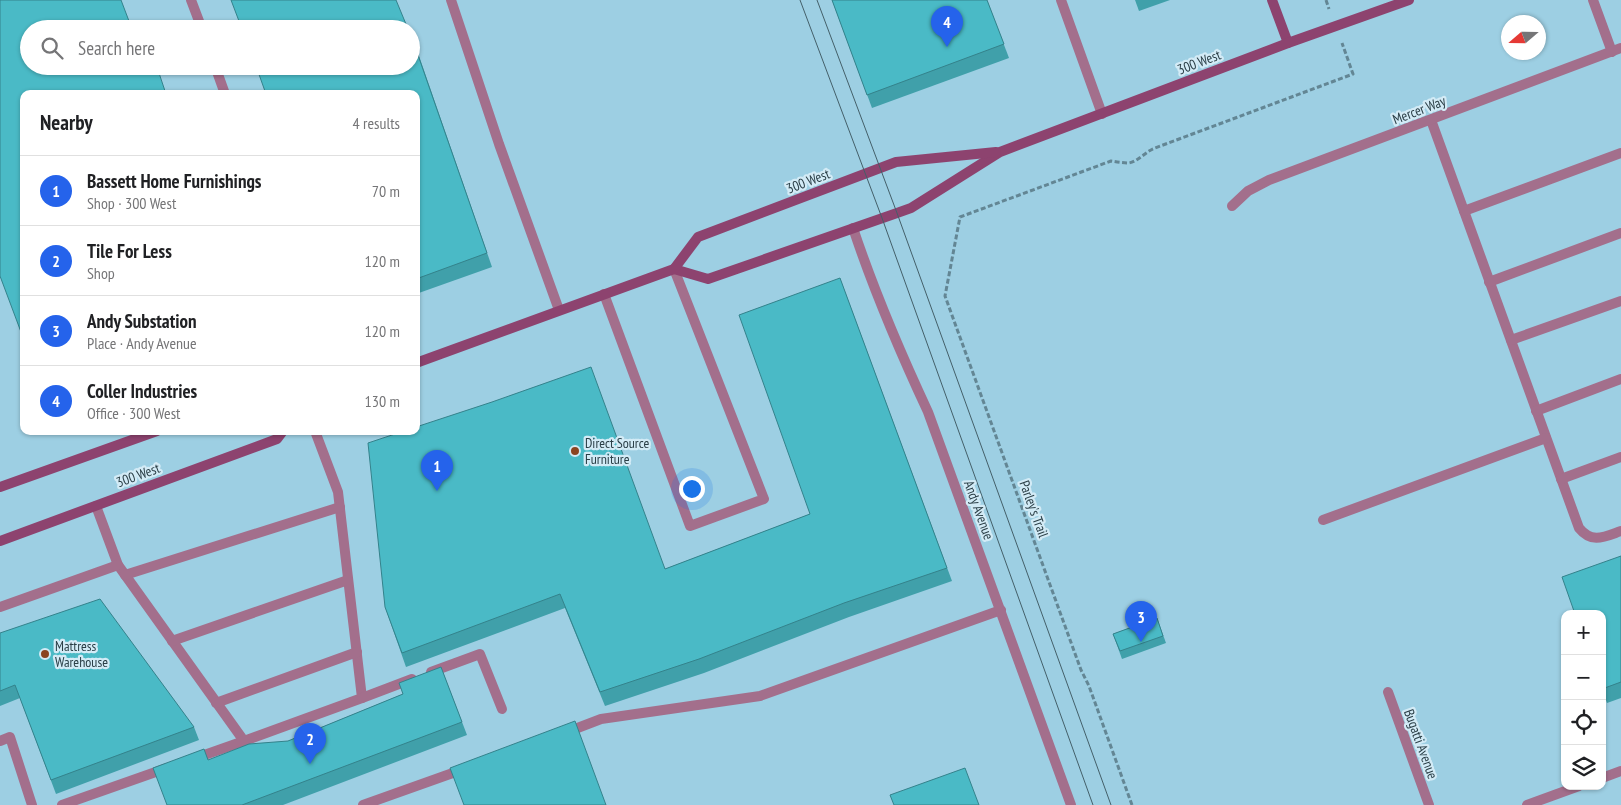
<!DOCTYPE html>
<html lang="en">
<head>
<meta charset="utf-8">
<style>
  body { margin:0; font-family:"PT Sans Narrow",sans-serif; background:#f6f6f6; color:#202124 }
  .controls { position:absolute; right:15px; bottom:15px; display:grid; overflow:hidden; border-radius:10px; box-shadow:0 1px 4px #0004 }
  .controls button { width:45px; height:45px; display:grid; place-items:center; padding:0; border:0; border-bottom:1px solid #e0e0e0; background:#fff; color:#202124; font:25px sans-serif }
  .compass { position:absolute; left:1501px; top:15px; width:45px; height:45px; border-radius:50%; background:#fff; box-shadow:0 1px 4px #0004; rotate:250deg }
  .you { position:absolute; left:691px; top:488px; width:18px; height:18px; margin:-12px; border:4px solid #fff; border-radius:50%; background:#1a73e8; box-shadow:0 0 0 8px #1a73e833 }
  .badge { display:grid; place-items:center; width:32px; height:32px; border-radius:50%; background:#2563eb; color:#fff; font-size:16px; font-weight:700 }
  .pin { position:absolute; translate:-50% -41px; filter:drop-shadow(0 1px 2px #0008) }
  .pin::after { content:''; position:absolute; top:26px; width:18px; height:15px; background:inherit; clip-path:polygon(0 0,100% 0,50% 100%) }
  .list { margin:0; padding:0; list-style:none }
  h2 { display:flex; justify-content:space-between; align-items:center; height:65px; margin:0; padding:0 20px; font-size:21px }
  h2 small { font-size:16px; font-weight:400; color:#757577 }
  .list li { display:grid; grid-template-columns:32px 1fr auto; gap:15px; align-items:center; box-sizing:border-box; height:70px; padding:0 20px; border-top:1px solid #e0e0e0 }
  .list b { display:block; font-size:19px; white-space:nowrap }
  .list p { margin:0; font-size:16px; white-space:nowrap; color:#757577 }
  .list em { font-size:16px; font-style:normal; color:#757577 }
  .icon { flex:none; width:28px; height:28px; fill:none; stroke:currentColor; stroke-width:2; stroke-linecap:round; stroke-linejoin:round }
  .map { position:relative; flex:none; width:1621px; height:805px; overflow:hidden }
  .search { position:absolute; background:#fff; box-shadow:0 1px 4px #0004; left:20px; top:20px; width:400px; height:55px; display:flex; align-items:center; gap:12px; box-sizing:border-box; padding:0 18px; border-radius:28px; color:#757577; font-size:19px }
  .panel { position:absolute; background:#fff; box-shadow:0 1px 4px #0004; left:20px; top:90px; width:400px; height:345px; border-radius:10px }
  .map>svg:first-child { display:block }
</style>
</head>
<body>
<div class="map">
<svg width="1621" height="805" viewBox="0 0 1621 805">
  <rect width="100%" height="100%" fill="#9dcfe3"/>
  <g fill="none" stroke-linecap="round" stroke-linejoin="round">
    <g stroke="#638694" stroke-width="3" stroke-dasharray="5 2.5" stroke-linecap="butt">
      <path d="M1326,0L1329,9"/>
      <path d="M1132,805L1089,686L1081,670L945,296L960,217L1111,161C1117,162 1123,163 1129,163C1139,161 1146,151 1155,148L1353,74L1342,43"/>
    </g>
    <g stroke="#a36f8c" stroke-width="10">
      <path d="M451,0L499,144L559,310"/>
      <path d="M1431,120L1579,528C1592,544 1604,537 1621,531"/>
      <path d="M1464,211L1621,153"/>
      <path d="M1489,282L1621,233"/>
      <path d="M604,294L690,526L764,499L674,269"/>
      <path d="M1511,340L1621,301"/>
      <path d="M1536,411L1621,379"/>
      <path d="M1561,479L1621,457"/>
      <path d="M96,506L118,565L244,741L362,698L338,492L315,431"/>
      <path d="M1323,520L1546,438"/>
      <path d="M125,575L340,507"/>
      <path d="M0,607L118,565"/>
      <path d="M172,641L348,580"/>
      <path d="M431,672L480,654L502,709"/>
      <path d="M362,698L412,679"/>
      <path d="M216,703L357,652"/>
      <path d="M567,732L601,719L760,696L1001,610"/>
      <path d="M0,741L10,737L32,805"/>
      <path d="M193,759L244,741"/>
      <path d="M62,805L167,768"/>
      <path d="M363,805L464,769"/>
    </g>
    <g stroke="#a36f8c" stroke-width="10">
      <path d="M191,0L202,29"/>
      <path d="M1061,0L1102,114"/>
      <path d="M1593,0L1612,52"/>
      <path d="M215,66L225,94"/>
      <path d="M1232,206L1248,191L1269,180L1621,48"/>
      <path d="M853,228C874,291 900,352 928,412L1071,805"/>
      <path d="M1388,692L1429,805"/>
      <path d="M1602,778L1621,771"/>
      <path d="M1527,805L1579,786"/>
    </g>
    <g stroke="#8d436f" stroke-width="10">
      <path d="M1272,0L1288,43"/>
      <path d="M674,269L708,279L897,213L911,208L1000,152L1288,43L1409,0"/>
      <path d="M416,363L674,269L698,237L896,162L996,152"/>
      <path d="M0,487L157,431"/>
      <path d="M0,541L277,439L283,431"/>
    </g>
    <g stroke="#445f69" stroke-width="1">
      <path d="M800,0L882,218L1093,805"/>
      <path d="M817,0L897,213L1111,805"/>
    </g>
  </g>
  <g fill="#40a0aa">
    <path d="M832,0H987L1009,58L872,108Z"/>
    <path d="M1135,0H1170L1139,11Z"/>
    <path d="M418,53L492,267L416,294V94Z"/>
    <path d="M29,66H172L158,71Z"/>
    <path d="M840,278L952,581L849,617L704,673L605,706L565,608L406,667L385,607L492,402L665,569L810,514Z"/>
    <path d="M1621,556V698L1607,703L1602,690V614Z"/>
    <path d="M1157,618L1166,643L1122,659L1113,634Z"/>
    <path d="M0,633L194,727L199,740L56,794L20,698L0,706Z"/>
    <path d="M441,667L467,735L283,805H167L208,760L288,741L403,694Z"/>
  </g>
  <g fill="#4abac6" stroke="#34828b">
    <path d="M0,0H121L132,29H29V66H160L157,67L166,94H24V340L0,276Z"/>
    <path d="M231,0H396L408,29H242Z"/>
    <path d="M832,0H987L1004,44L867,95Z"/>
    <path d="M174,22L177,29H154Z"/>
    <path d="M411,35L487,253L416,279V94H266L256,66H411Z"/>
    <path d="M840,278L947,568L844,603L699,659L600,692L560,594L402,653L385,607L368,443L404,431H416V427L492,402L591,367L665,569L810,514L739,315Z"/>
    <path d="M1621,556V682L1602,689V614H1575L1562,577Z"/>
    <path d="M100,599L194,727L51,780L15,685L0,691V633Z"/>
    <path d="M1157,618L1163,636L1120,651L1113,634Z"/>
    <path d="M441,667L462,722L242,805H167L153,768L204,749L208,760L249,744L288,741L403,694L399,683Z"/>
    <path d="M575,721L606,805H464L450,768Z"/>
    <path d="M965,768L979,805H894L890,795Z"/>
  </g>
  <g fill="#8b4420" stroke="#d3ebf6" stroke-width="2">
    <circle cx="575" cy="451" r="5"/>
    <circle cx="45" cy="654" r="5"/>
  </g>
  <g text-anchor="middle" stroke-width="4.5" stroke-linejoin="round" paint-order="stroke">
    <g font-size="14" fill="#2a3e46" stroke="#d3ebf6">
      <text transform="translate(1199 62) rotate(-21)" y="5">300 West</text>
      <text transform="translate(1419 110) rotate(-21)" y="5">Mercer Way</text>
      <text transform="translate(808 181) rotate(-21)" y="5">300 West</text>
      <text transform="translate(138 475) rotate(-20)" y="5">300 West</text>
      <text transform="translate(1034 509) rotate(70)" y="5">Parley's Trail</text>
      <text transform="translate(979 510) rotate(70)" y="5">Andy Avenue</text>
      <text transform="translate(1421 744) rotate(70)" y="5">Bugatti Avenue</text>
    </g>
    <g font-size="14" fill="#2a3e46" stroke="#d3ebf6" text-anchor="start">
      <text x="585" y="448">Direct Source<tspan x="585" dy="16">Furniture</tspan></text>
      <text x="55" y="651">Mattress<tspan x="55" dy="16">Warehouse</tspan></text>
    </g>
  </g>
</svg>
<div class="controls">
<button>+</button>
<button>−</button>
<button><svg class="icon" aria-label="locate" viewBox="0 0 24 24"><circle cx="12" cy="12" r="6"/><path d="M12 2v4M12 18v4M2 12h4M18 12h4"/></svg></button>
<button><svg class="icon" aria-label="layers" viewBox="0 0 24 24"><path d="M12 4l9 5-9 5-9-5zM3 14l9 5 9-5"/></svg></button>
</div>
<svg class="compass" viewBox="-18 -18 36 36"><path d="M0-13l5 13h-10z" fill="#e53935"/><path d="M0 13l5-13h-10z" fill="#757577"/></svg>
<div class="you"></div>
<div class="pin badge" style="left:437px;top:491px">1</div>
<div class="pin badge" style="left:310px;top:764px">2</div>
<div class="pin badge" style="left:1141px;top:642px">3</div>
<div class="pin badge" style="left:947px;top:47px">4</div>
<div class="search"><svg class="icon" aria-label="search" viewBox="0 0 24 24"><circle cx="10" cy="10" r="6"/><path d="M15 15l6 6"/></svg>Search here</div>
<section class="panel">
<h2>Nearby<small>4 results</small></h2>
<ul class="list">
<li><span class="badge">1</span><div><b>Bassett Home Furnishings</b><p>Shop · 300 West</p></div><em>70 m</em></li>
<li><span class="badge">2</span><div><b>Tile For Less</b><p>Shop</p></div><em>120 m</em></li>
<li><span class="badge">3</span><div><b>Andy Substation</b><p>Place · Andy Avenue</p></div><em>120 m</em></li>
<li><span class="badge">4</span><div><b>Coller Industries</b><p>Office · 300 West</p></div><em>130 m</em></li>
</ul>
</section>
</div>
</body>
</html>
